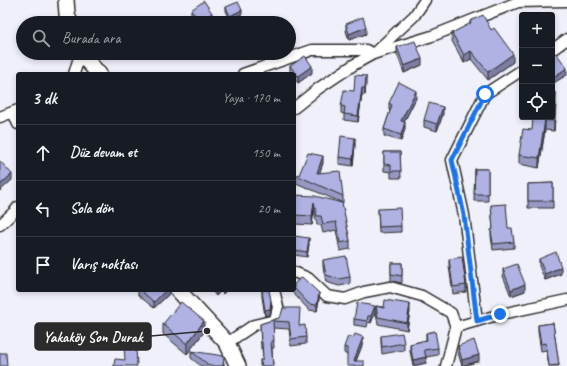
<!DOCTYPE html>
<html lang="tr">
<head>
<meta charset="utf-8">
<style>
  body { margin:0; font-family:Caveat,sans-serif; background:#242831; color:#f1f3f6 }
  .controls { position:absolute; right:12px; top:12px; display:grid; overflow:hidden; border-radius:4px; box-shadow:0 2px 6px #0003 }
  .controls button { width:36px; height:36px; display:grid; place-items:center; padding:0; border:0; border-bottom:1px solid #363941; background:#171b24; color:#f1f3f6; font:20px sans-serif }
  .stop { position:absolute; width:12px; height:12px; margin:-9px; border:3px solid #1a73e8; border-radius:50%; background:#fff }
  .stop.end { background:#1a73e8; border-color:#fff; box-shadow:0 1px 4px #0008 }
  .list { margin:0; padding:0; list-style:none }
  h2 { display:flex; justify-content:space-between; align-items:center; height:52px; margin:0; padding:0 16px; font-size:17px }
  h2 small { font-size:13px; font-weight:400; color:#9ea1a6 }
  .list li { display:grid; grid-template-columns:26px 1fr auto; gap:12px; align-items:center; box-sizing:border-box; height:56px; padding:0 16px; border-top:1px solid #363941 }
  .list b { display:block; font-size:15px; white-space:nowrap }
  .list em { font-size:13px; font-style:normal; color:#9ea1a6 }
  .icon { flex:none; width:22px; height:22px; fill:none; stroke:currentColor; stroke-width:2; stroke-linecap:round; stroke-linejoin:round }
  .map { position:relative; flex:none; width:567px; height:366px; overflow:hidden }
  .search { position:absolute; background:#171b24; box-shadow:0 2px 6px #0003; left:16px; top:16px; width:280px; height:44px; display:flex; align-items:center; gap:10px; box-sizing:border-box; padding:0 14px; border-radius:22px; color:#9ea1a6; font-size:15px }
  .panel { position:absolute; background:#171b24; box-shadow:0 2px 6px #0003; left:16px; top:72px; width:280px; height:220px; border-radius:4px }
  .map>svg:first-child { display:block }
</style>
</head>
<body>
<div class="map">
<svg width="567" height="366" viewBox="0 0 567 366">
  <rect width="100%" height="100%" fill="#eff0fa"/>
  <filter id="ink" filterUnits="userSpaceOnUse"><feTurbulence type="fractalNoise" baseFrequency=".025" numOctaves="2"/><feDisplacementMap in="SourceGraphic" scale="8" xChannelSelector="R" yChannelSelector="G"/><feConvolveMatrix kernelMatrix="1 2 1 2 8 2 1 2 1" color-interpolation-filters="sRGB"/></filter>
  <g filter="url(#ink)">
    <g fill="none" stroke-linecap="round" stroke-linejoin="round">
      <defs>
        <g id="street">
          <path d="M552,50L567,39"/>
          <path d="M74,74L80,54"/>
          <path d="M243,74L312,50H366L373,54L432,36L518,2L567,1"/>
          <path d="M294,108L319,88L355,64L373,54L414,16L425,0"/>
          <path d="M13,112L18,124"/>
          <path d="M0,117L18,110"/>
          <path d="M0,225L14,212L18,207"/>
          <path d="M294,272L308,278L327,296L345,299L364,292L390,287L422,296L451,313L456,327L446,366"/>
          <path d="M477,321L464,215L452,160L485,94L522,70"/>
          <path d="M456,327L501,314L567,300"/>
          <path d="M227,343L254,325L275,320L278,307L274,290"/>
        </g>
        <g id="secondary">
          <path d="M66,0L67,14L70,23"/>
          <path d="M80,53L99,74"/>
          <path d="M178,290L227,343L238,366"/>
        </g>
      </defs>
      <use href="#street" stroke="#2b2b2b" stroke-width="13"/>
      <use href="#secondary" stroke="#2b2b2b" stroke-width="18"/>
      <use href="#street" stroke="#fff" stroke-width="10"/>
      <use href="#secondary" stroke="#fff" stroke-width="15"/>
    </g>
    <g fill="#9799c4" stroke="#2b2b2b">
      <path d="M226,7L242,14L230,19L226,11Z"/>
      <path d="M191,10L212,20L208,23H196L191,16Z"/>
      <path d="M470,21L491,30L513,62L488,80L471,59L464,63L452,41V33L470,24Z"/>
      <path d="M346,24L366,34L349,40L346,31Z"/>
      <path d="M397,47L422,65L404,73L397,54Z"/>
      <path d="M290,66L312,73L298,83L294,78V74H291L290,72Z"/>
      <path d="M366,83L365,95H362L358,122L344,120V114L341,113V106L354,91Z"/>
      <path d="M416,98L404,122L405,129L401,141L384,136V129L390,111L389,110V103Z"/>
      <path d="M556,103L554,131L545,130L539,168L519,164V155L532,130Z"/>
      <path d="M443,114L437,131L424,127V120Z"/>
      <path d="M355,145L353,166L339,164V157Z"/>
      <path d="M384,152H400L401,178H391V172L384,171Z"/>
      <path d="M323,163L319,173L343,196V203L296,183V175H299Z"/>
      <path d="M475,169H488V201H474Z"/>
      <path d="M553,183V208H528V184Z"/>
      <path d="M294,195L342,203L350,241V249L340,251L336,230L323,233L321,225H317L314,210L312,225L294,224Z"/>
      <path d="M491,205L508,228L514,242V248L493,250L491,236V230L493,229Z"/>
      <path d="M378,209L401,226V232L379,233Z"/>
      <path d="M294,236L309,244L307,257L294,255Z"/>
      <path d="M449,259L466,285V292L453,294L449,266Z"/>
      <path d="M539,259L561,274L545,280L539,266Z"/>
      <path d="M323,260L350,277V284L339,286L326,282L323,267Z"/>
      <path d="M391,263H402V283L391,281Z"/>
      <path d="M503,269L525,291L511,296L503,276Z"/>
      <path d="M294,284L319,299L317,311L309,310L292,292V290H294Z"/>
      <path d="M138,290H169V294L154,308L138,295Z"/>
      <path d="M211,290H227L223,294L221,291L216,296Z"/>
      <path d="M262,290H269L271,307L270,315L265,316L262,297Z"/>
      <path d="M376,306L410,311L407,330L378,324L376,313Z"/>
      <path d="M375,313L371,323L368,322L367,327L354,325V319Z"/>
      <path d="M279,318L299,326L306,337V344L291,346L289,329L273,328L274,348H272L273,366H260V360L263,359L262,348L261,349L260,324Z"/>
      <path d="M553,323L559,366H549L546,350L541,351L538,332V325Z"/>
      <path d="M163,324L204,332L187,354L163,334Z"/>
      <path d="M426,333L438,348V355L426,357V363L413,366L410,351V344L426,340Z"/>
      <path d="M381,336L404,343V350L382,354L381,343Z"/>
      <path d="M363,343L356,361L344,353V347Z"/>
      <path d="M458,346L479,361L464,366H462L458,353Z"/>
      <path d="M191,351L224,362V366H201L191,358Z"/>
    </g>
    <g fill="#7b7da0" stroke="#2b2b2b">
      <path d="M242,10V14L230,19V16Z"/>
      <path d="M212,13V20L208,23H200V22Z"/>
      <path d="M366,27V34L349,40V34Z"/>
      <path d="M471,51V59L464,63V55Z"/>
      <path d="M513,54V62L488,80V72Z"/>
      <path d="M422,59V65L404,73V66Z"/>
      <path d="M312,66V73L298,83V76Z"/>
      <path d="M567,68V75L552,84V78Z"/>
      <path d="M366,76V83L365,95V88Z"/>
      <path d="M362,88V95L358,122V116Z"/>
      <path d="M416,91V98L401,128V121Z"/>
      <path d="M556,93V103L554,131V121Z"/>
      <path d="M443,107V114L437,131V124Z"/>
      <path d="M545,120V130L539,168V158Z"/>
      <path d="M405,122V129L401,141V135Z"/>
      <path d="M355,138V145L353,166V159Z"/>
      <path d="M323,156V163L317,181V173Z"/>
      <path d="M12,174V180L0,191V185Z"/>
      <path d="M314,202V210L312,225V216Z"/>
      <path d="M309,238V244L307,257V252Z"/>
      <path d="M561,267V274L545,280V274Z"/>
      <path d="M525,284V291L511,296V290Z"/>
      <path d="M166,290H169V294L154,308V302Z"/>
      <path d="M216,290H221V291L216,296Z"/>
      <path d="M223,290H227L223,294Z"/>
      <path d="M319,293V299L317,311V305Z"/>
      <path d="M271,301V307L270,315L265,316V310Z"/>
      <path d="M410,304V311L407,330V323Z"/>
      <path d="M375,306V313L371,323V316Z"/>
      <path d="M204,321V332L187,354V344Z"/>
      <path d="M363,337V343L354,366V361Z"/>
      <path d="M479,355V361L462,366V360Z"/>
      <path d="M426,357V363L413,366V360Z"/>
    </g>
    <g fill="#b0b2e4" stroke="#2b2b2b">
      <path d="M204,1L212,13L200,22L191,10Z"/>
      <path d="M238,2L242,10L230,16L226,7Z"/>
      <path d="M483,15L491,30L494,28L513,54L488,72L471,51L464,55L452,33L471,23L470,21Z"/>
      <path d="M363,17L366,27L349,34L346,24Z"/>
      <path d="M415,41L422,59L404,66L397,47Z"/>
      <path d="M556,53L567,68L552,78V55Z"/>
      <path d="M305,56L312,66L298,76L290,66Z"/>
      <path d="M355,75L366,76L365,88H362L358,116L344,114L345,107L341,106L344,90L354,91Z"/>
      <path d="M399,82L416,91L401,121L405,122L401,135L384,129L392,105L389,103Z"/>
      <path d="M552,92L556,93L554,121L545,120L539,158L519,155L523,129L532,130L533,117H552Z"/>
      <path d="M429,103L443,107L437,124L424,120Z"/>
      <path d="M341,136L355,138L353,159L339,157Z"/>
      <path d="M384,152H400L401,171H391V165L384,164Z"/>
      <path d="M308,153L323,156L317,173L340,171L343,196L296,175H299Z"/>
      <path d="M0,161L12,174L0,185Z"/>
      <path d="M475,169H488V194H474Z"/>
      <path d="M553,183V201H528V184Z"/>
      <path d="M294,195L315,196L342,203L350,241L340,243L336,222L323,224L321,216H317L314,202L312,216L294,215Z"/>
      <path d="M506,204L508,228H512L514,242L493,244L491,230L493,229L491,205Z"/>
      <path d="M400,208L401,226L379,227L378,209Z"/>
      <path d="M294,236L309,238L307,252L294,250Z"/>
      <path d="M556,252L561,267L545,274L539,259Z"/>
      <path d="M346,256L350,277L339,279L326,275L323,260Z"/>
      <path d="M462,257L466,285L453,287L449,259Z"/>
      <path d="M391,263H402V276L391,274Z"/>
      <path d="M517,264L525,284L511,290L503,269Z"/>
      <path d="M302,277L319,293L317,305L309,304L294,288V284Z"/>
      <path d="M140,290H166L154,302Z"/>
      <path d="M263,290H269L271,301L270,309L265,310L262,291H263Z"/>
      <path d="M385,300L410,304L407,323L378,317L376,306L384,308Z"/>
      <path d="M181,302L204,321L187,344L163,324Z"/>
      <path d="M357,303L375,306L371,316H368L367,321L354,319Z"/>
      <path d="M283,308H300L299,326L305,325L306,337L291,339L289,322L273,321L274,341H271L273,366H262L260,360L263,359L262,342H261L260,324L279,318L281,315Z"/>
      <path d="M553,323L559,365L549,366L546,343L541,344L538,325Z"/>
      <path d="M135,330L137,366H114L115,359L125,360L123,331Z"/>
      <path d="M435,331L438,348L424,350L426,357L413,360L410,344L427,340L426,333Z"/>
      <path d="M402,333L404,343L382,347L381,336Z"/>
      <path d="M355,334L363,337L354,361H364V366H347V348L344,347L348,336L353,338Z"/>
      <path d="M474,340L479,355L462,360L458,346Z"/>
      <path d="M191,351L224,356L223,366H210Z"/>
      <path d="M0,353H6L7,366H0Z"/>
    </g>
  </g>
  <g fill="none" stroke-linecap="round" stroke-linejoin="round" filter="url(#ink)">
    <path stroke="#1a73e8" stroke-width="5" d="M485,94L452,160L464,215L477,321L500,314"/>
  </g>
  <path fill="none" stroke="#2b2b2b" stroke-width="1.5" d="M207 331L151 336"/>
  <circle fill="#2b2b2b" stroke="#fff" stroke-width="1.5" cx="207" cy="331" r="4"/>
  <rect fill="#2b2b2b" stroke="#2b2b2b" stroke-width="1.5" x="35" y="323" width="116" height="27" rx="4"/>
  <g font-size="15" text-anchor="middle" font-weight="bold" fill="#fff">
    <text x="93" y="342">Yakaköy Son Durak</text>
  </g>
</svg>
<div class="controls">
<button>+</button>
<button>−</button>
<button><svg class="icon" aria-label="locate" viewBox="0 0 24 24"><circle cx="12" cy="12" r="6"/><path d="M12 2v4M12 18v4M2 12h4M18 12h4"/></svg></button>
</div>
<div class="stop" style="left:485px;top:94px"></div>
<div class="stop end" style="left:500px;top:314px"></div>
<div class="search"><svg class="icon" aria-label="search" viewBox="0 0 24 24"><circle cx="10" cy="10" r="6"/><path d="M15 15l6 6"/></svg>Burada ara</div>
<section class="panel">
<h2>3 dk<small>Yaya · 170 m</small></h2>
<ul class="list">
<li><svg class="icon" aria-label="ahead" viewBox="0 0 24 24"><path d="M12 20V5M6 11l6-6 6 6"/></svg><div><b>Düz devam et</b></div><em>150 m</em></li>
<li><svg class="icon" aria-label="left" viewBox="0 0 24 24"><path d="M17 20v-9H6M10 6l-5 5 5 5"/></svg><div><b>Sola dön</b></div><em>20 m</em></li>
<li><svg class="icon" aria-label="arrive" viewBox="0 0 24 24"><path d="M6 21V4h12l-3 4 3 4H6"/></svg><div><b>Varış noktası</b></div></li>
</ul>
</section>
</div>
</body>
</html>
